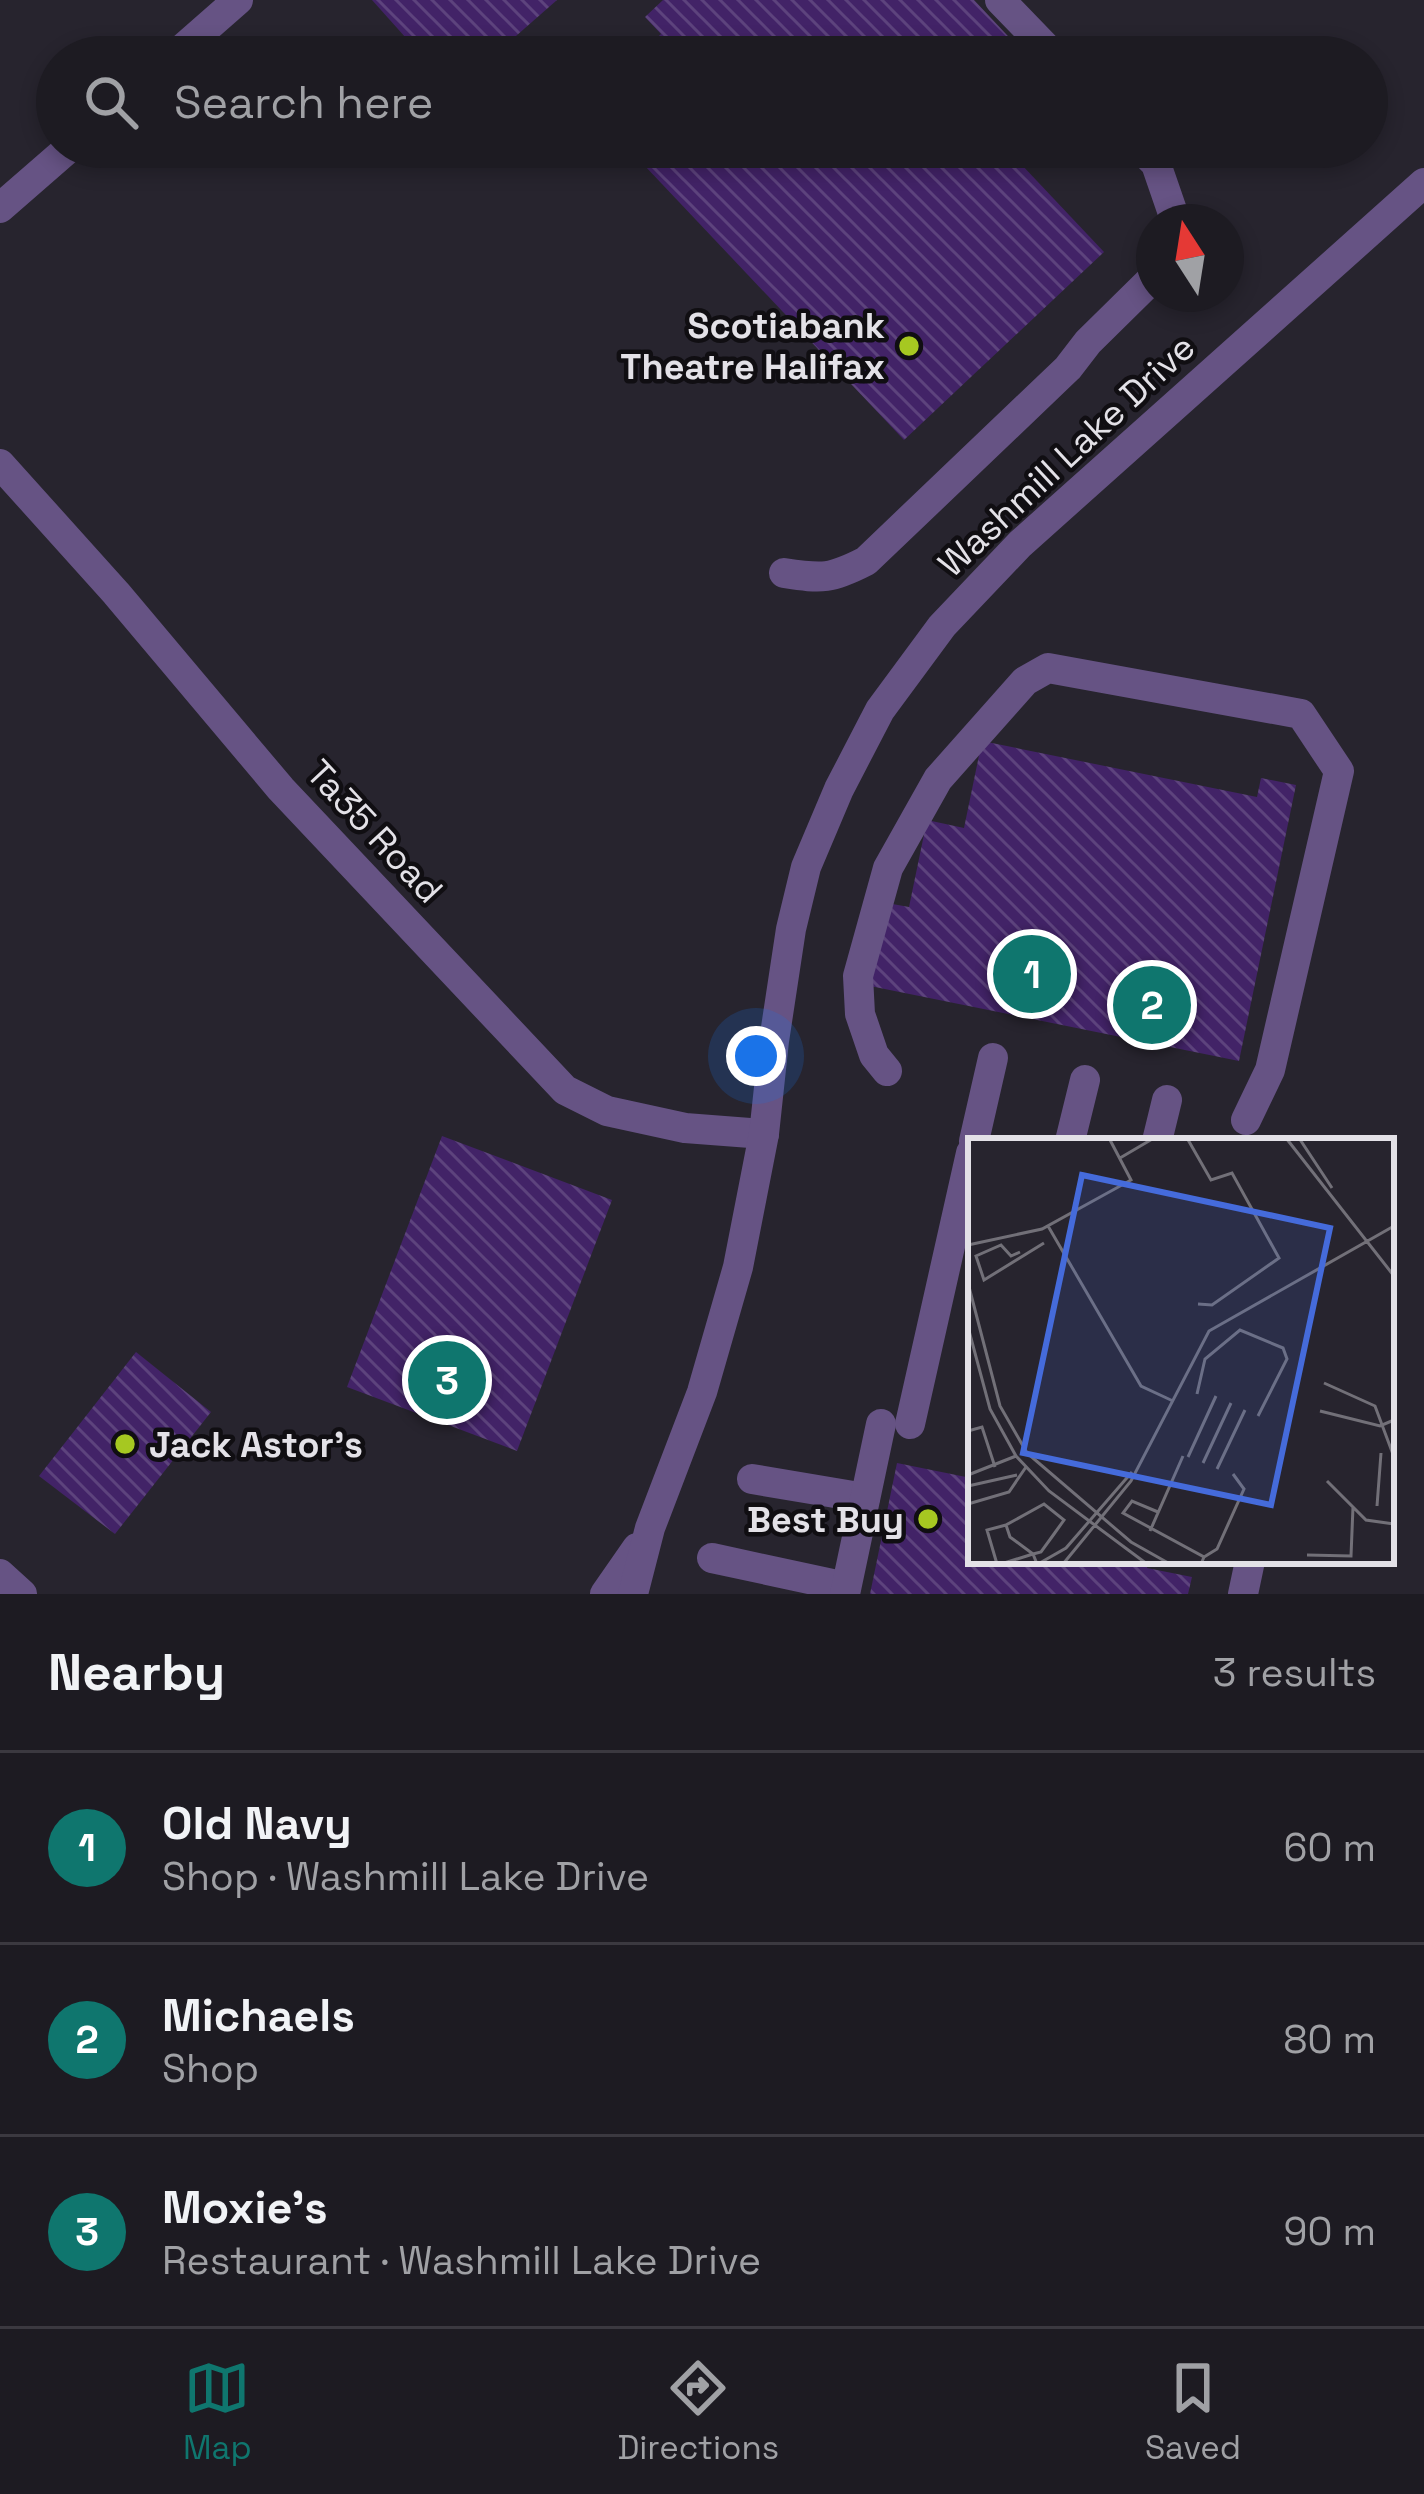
<!DOCTYPE html>
<html lang="en">
<head>
<meta charset="utf-8">
<style>
  body { margin:0; font-family:"Space Grotesk",sans-serif; background:#2a282f; color:#f1f3f6 }
  .compass { position:absolute; left:1136px; top:204px; width:108px; height:108px; border-radius:50%; background:#1d1b22; box-shadow:0 6px 18px #0003; rotate:348deg }
  .you { position:absolute; left:756px; top:1056px; width:42px; height:42px; margin:-30px; border:9px solid #fff; border-radius:50%; background:#1a73e8; box-shadow:0 0 0 18px #1a73e833 }
  .badge { display:grid; place-items:center; width:78px; height:78px; border-radius:50%; background:#0f766e; color:#fff; font-size:39px; font-weight:700 }
  .pin { position:absolute; translate:-50% -50%; border:6px solid #fff; box-shadow:0 3px 12px #0006 }
  .list { margin:0; padding:0; list-style:none }
  h2 { display:flex; justify-content:space-between; align-items:center; height:156px; margin:0; padding:0 48px; font-size:51px }
  h2 small { font-size:39px; font-weight:400; color:#a0a1a5 }
  .list li { display:grid; grid-template-columns:78px 1fr auto; gap:36px; align-items:center; box-sizing:border-box; height:192px; padding:0 48px; border-top:3px solid #3b3940 }
  .list b { display:block; font-size:45px; white-space:nowrap }
  .list p { margin:0; font-size:39px; white-space:nowrap; color:#a0a1a5 }
  .list em { font-size:39px; font-style:normal; color:#a0a1a5 }
  .icon { flex:none; width:66px; height:66px; fill:none; stroke:currentColor; stroke-width:2; stroke-linecap:round; stroke-linejoin:round }
  .map { position:relative; flex:none; width:1424px; height:1594px; overflow:hidden }
  .search { position:absolute; background:#1d1b22; box-shadow:0 6px 18px #0003; left:36px; right:36px; top:36px; height:132px; display:flex; align-items:center; gap:30px; box-sizing:border-box; padding:0 42px; border-radius:66px; color:#a0a1a5; font-size:45px }
  .sheet { height:732px; background:#1d1b22 }
  nav { display:flex; justify-content:space-around; align-items:center; box-sizing:border-box; height:168px; border-top:3px solid #3b3940; background:#1d1b22; font-size:33px; color:#a0a1a5 }
  nav a { display:grid; justify-items:center; gap:6px }
  nav .on { color:#0f766e }
  .map>svg:first-child { display:block }
</style>
</head>
<body>
<div class="map">
<svg width="1424" height="1594" viewBox="0 0 1424 1594">
  <defs>
    <pattern id="building-back-hatch" width="6" height="6" patternUnits="userSpaceOnUse" patternTransform="scale(3)"><rect width="6" height="6" fill="#422367"/><path d="M-1 5l2 2M0 0l6 6M5-1l2 2" fill="none" stroke="#5d437d"/></pattern>
  </defs>
  <rect width="100%" height="100%" fill="#27242e"/>
  <g fill="url(#building-back-hatch)">
    <path d="M372,0H557L492,57H423Z"/>
    <path d="M663,0H974L1023,52L1017,57H636L661,34L645,17Z"/>
    <path d="M627,147H1005L1104,252L904,440Z"/>
    <path d="M982,741L1257,797L1261,778L1296,785L1239,1061L870,986L887,903L909,907L927,820L964,828Z"/>
    <path d="M442,1136L612,1200L517,1451L347,1387Z"/>
    <path d="M136,1352L211,1412L115,1534L39,1476Z"/>
    <path d="M897,1463L971,1478V1561H1149L1147,1568L1192,1577L1188,1594H870Z"/>
  </g>
  <g fill="none" stroke-linecap="round" stroke-linejoin="round">
    <g stroke="#665384" stroke-width="30">
      <path d="M1000,0L1055,57"/>
      <path d="M173,57L238,0"/>
      <path d="M1139,147L1156,164L1176,222"/>
      <path d="M0,208L70,147"/>
      <path d="M0,464L116,593L281,789L565,1090L607,1111L685,1128L764,1134"/>
      <path d="M784,573C823,579 831,579 866,561L1068,368L1088,342L1154,277"/>
      <path d="M887,1071L874,1055L860,1014L858,976L888,868L938,779L1025,681L1048,668L1301,714L1339,771L1270,1070L1246,1120"/>
      <path d="M974,1141L993,1058"/>
      <path d="M1070,1141L1085,1080"/>
      <path d="M1157,1141L1167,1100"/>
      <path d="M910,1424L971,1153"/>
      <path d="M752,1479L865,1498"/>
      <path d="M712,1558L846,1587"/>
      <path d="M0,1574L22,1594"/>
      <path d="M605,1594L637,1548"/>
      <path d="M633,1594L650,1528L702,1392L738,1267L764,1134L774,1041L791,929L806,867L839,789L880,710L942,626L1020,544L1424,183"/>
      <path d="M845,1594L881,1424"/>
      <path d="M1243,1594L1250,1561"/>
    </g>
  </g>
  <g fill="#a6c821" stroke="#100e12" stroke-width="4.5">
    <circle cx="909" cy="346" r="12"/>
    <circle cx="125" cy="1444" r="12"/>
    <circle cx="928" cy="1519" r="12"/>
  </g>
  <g text-anchor="middle" stroke-width="9" stroke-linejoin="round" paint-order="stroke">
    <g font-size="36" font-weight="bold" fill="#e3e1e7" stroke="#100e12" text-anchor="end">
      <text x="885" y="338">Scotiabank<tspan x="885" dy="41">Theatre Halifax</tspan></text>
      <text x="149" y="1457" text-anchor="start">Jack Astor's</text>
      <text x="904" y="1532">Best Buy</text>
    </g>
    <g font-size="36" fill="#e3e1e7" stroke="#100e12">
      <text transform="translate(1066 455) rotate(-43)" y="13">Washmill Lake Drive</text>
      <text transform="translate(375 831) rotate(47)" y="13">Ta35 Road</text>
    </g>
  </g>
  <g transform="translate(968 1138)">
    <rect width="426" height="426" fill="#27242e"/>
    <path fill="none" stroke="#727078" stroke-width="3" d="M219,0L243,42L264,35L311,120L244,167L230,166M318,0L426,138M331,0L364,50M152,20L186,0M80,88L173,248L205,263M0,107L74,91L163,42L141,0M52,114L43,118L33,107L8,118L16,142L76,105M0,145L32,268L59,315L163,404L202,426M0,189L22,271L48,318L81,353L179,426M356,245L407,268L426,319M229,256L237,221L272,192L315,210L319,221L290,278M352,273L412,288L426,282M0,293L14,289L27,329M220,319L248,258M235,325L263,265M249,331L277,272M0,337L48,318M359,343L398,382L426,386M0,348L49,337M0,366L41,354L58,329M409,368L413,315M190,374L164,363L155,375L236,419L233,426M182,393L215,318M339,417L383,418L385,369M236,419L249,411L276,351L265,336M29,426L19,392L38,387M33,426L65,416L73,414L86,396L96,382L76,366L38,387L42,399L65,416L69,426M70,426L98,410L164,334M95,426L163,343L241,193L426,88"/>
    <path fill="#456bdb" fill-opacity="0.15" stroke="#456bdb" stroke-width="6" d="M114,37L362,90L303,367L55,315Z"/>
    <rect width="426" height="426" fill="none" stroke="#e3e1e7" stroke-width="6"/>
  </g>
</svg>
<svg class="compass" viewBox="-18 -18 36 36"><path d="M0-13l5 13h-10z" fill="#e53935"/><path d="M0 13l5-13h-10z" fill="#a0a1a5"/></svg>
<div class="you"></div>
<div class="pin badge" style="left:1032px;top:974px">1</div>
<div class="pin badge" style="left:1152px;top:1005px">2</div>
<div class="pin badge" style="left:447px;top:1380px">3</div>
<div class="search"><svg class="icon" aria-label="search" viewBox="0 0 24 24"><circle cx="10" cy="10" r="6"/><path d="M15 15l6 6"/></svg>Search here</div>
</div>
<section class="sheet">
<h2>Nearby<small>3 results</small></h2>
<ul class="list">
<li><span class="badge">1</span><div><b>Old Navy</b><p>Shop · Washmill Lake Drive</p></div><em>60 m</em></li>
<li><span class="badge">2</span><div><b>Michaels</b><p>Shop</p></div><em>80 m</em></li>
<li><span class="badge">3</span><div><b>Moxie's</b><p>Restaurant · Washmill Lake Drive</p></div><em>90 m</em></li>
</ul>
</section>
<nav>
<a class="on"><svg class="icon" aria-label="map" viewBox="0 0 24 24"><path d="M3 6l6-2 6 2 6-2v14l-6 2-6-2-6 2zM9 4v14M15 6v14"/></svg>Map</a>
<a><svg class="icon" aria-label="directions" viewBox="0 0 24 24"><path d="M12 3l9 9-9 9-9-9zM9 14v-3h6M13 9l2 2-2 2"/></svg>Directions</a>
<a><svg class="icon" aria-label="saved" viewBox="0 0 24 24"><path d="M7 4h10v16l-5-4-5 4z"/></svg>Saved</a>
</nav>
</body>
</html>
